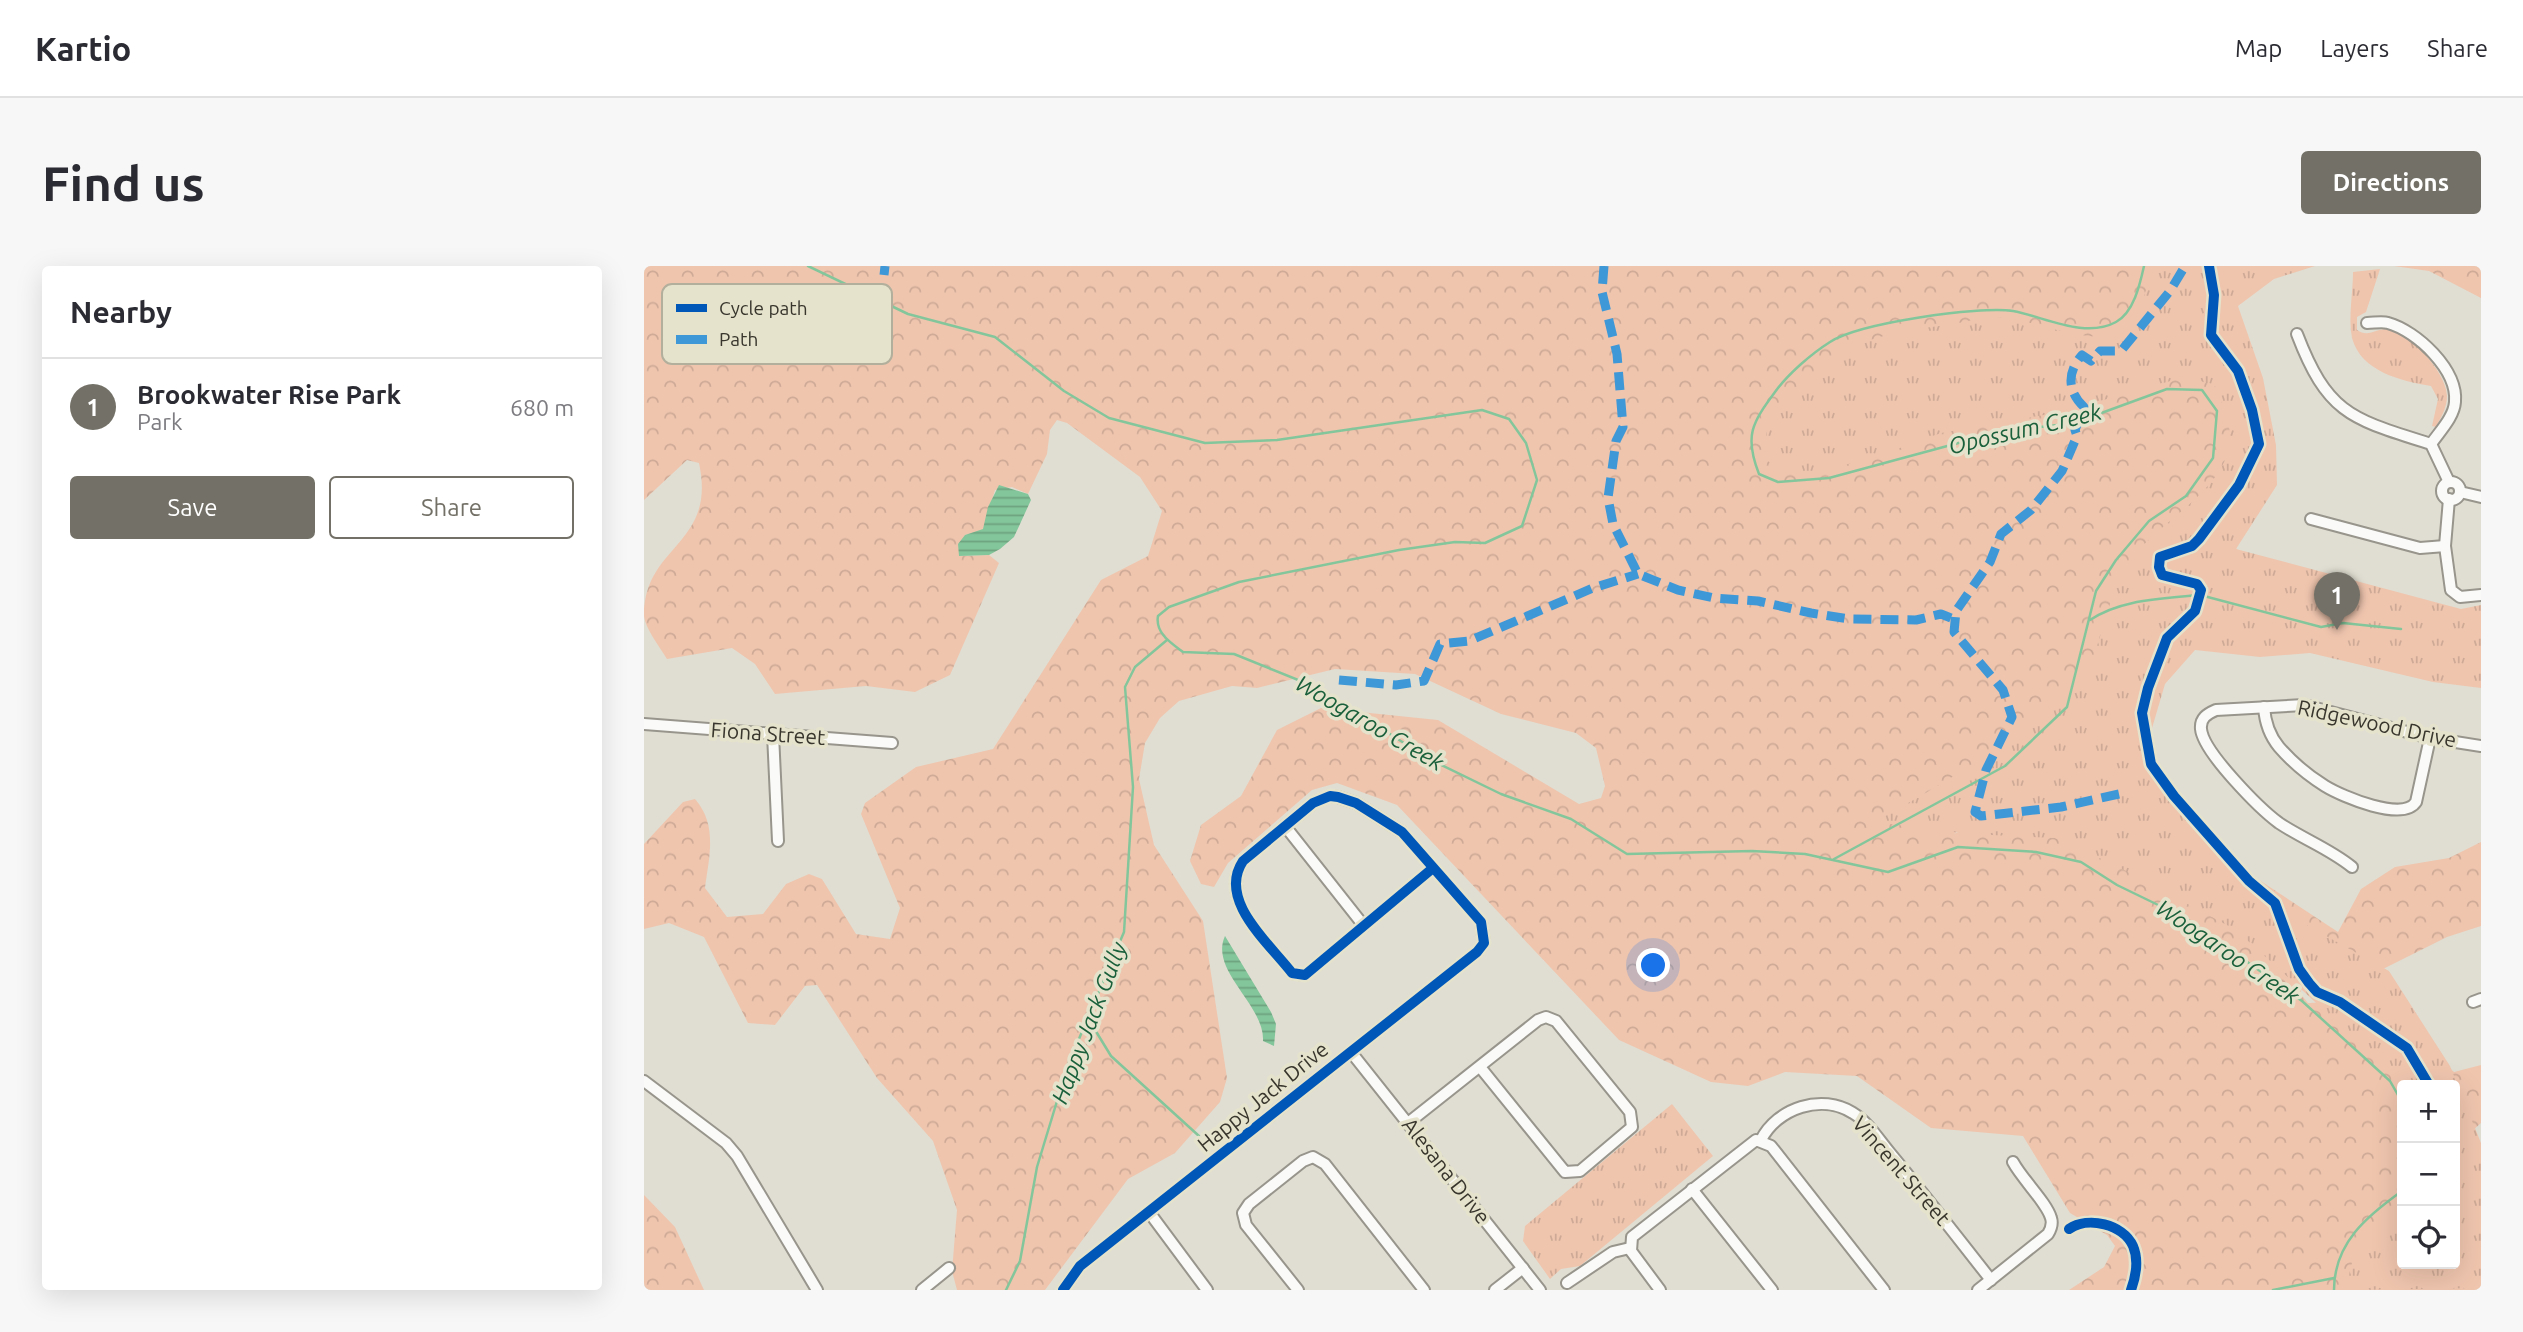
<!DOCTYPE html>
<html lang="en">
<head>
<meta charset="utf-8">
<style>
  body { margin:0; font-family:Ubuntu,sans-serif; background:#f7f7f7; color:#2b2b33 }
  .controls { position:absolute; right:21px; bottom:21px; display:grid; overflow:hidden; border-radius:7px; box-shadow:0 7px 28px #0002 }
  .controls button { width:63px; height:63px; display:grid; place-items:center; padding:0; border:0; border-bottom:2px solid #e1e1e2; background:#fff; color:#2b2b33; font:35px sans-serif }
  .you { position:absolute; left:1010px; top:700px; width:24px; height:24px; margin:-18px; border:5px solid #fff; border-radius:50%; background:#1a73e8; box-shadow:0 0 0 10px #1a73e833 }
  .badge { display:grid; place-items:center; width:46px; height:46px; border-radius:50%; background:#737167; color:#fff; font-size:23px; font-weight:700 }
  .pin { position:absolute; translate:-50% -58px; filter:drop-shadow(0 2px 4px #0008) }
  .pin::after { content:''; position:absolute; top:37px; width:24px; height:21px; background:inherit; clip-path:polygon(0 0,100% 0,50% 100%) }
  .list { margin:0; padding:0; list-style:none }
  h2 { display:flex; justify-content:space-between; align-items:center; height:91px; margin:0; padding:0 28px; font-size:30px }
  h2 small { font-size:23px; font-weight:400; color:#7c7c81 }
  .list li { display:grid; grid-template-columns:46px 1fr auto; gap:21px; align-items:center; box-sizing:border-box; height:98px; padding:0 28px; border-top:2px solid #e1e1e2 }
  .list b { display:block; font-size:26px; white-space:nowrap }
  .list p { margin:0; font-size:23px; white-space:nowrap; color:#7c7c81 }
  .list em { font-size:23px; font-style:normal; color:#7c7c81 }
  .actions { display:flex; gap:14px; padding:21px 28px }
  .actions a { flex:1; padding:16px 0; border:2px solid #737167; border-radius:7px; text-align:center; font-size:24px; color:#737167 }
  .actions .main { background:#737167; color:#fff }
  .icon { flex:none; width:38px; height:38px; fill:none; stroke:currentColor; stroke-width:2; stroke-linecap:round; stroke-linejoin:round }
  .map { position:relative; flex:none; width:1837px; height:1024px; overflow:hidden; border-radius:7px }
  header { display:flex; align-items:center; gap:42px; box-sizing:border-box; height:98px; padding:0 35px; background:#fff; border-bottom:2px solid #e1e1e2 }
  header strong { font-size:33px }
  nav { display:flex; gap:38px; margin-inline-start:auto; font-size:24px }
  .intro { display:flex; align-items:center; justify-content:space-between; box-sizing:border-box; height:168px; padding:0 42px }
  h1 { margin:0; font-size:49px }
  .button { padding:18px 32px; border-radius:7px; background:#737167; color:#fff; font-size:24px; font-weight:700 }
  main { display:flex; gap:42px; padding:0 42px }
  aside { flex:1; background:#fff; border-radius:7px; box-shadow:0 7px 28px #0002 }
  .map>svg:first-child { display:block }
</style>
</head>
<body>
<header>
<strong>Kartio</strong>
<nav><a>Map</a><a>Layers</a><a>Share</a></nav>
</header>
<div class="intro"><h1>Find us</h1><a class="button">Directions</a></div>
<main>
<aside>
<h2>Nearby<small></small></h2>
<ul class="list">
<li><span class="badge">1</span><div><b>Brookwater Rise Park</b><p>Park</p></div><em>680 m</em></li>
</ul>
<div class="actions"><a class="main">Save</a><a>Share</a></div>
</aside>
<div class="map">
<svg width="1837" height="1024" viewBox="0 0 1837 1024">
  <defs>
    <pattern id="forest-crowns" width="20" height="18" patternUnits="userSpaceOnUse" patternTransform="scale(1.75)"><rect width="20" height="18" fill="#efc5ae"/><path d="M2 6a3 3 0 1 1 6 0M12 15a3 3 0 1 1 6 0" fill="none" stroke="#ceaa96"/></pattern>
    <pattern id="park-tufts" width="24" height="20" patternUnits="userSpaceOnUse" patternTransform="scale(1.75)"><rect width="24" height="20" fill="#efc5ae"/><path d="M3 7l-1-3M5 7V3M7 7l1-3M15 17l-1-3M17 17v-4M19 17l1-3" fill="none" stroke="#ceaa96"/></pattern>
    <pattern id="water-rules" width="6" height="5" patternUnits="userSpaceOnUse" patternTransform="scale(1.75)"><rect width="6" height="5" fill="#84c69b"/><path d="M0 2.5h6" fill="none" stroke="#6da27f"/></pattern>
  </defs>
  <rect width="100%" height="100%" fill="#e0ded2"/>
  <g fill="url(#forest-crowns)" fill-rule="evenodd">
    <path d="M0,0H1627L1591,34L1589,279L1685,382L1519,384L1377,517L1310,568L1341,553L1556,575L1694,666L1717,623L1751,601L1805,592L1837,576V660L1803,671L1711,717L1661,716L1656,727L1664,737L1713,735L1747,750L1810,806L1837,799V857L1818,874L1837,954V1024H1425L1460,1001L1471,980L1463,969L1426,947L1379,870L1287,862L1213,810L1141,806L1104,820L1067,816L975,774L753,539L693,517L668,524L584,597L570,621L557,618L546,595L557,559L597,530L633,464L677,442L794,454L935,538L957,532L961,520L952,482L932,467L857,448L771,408L691,403L613,422L588,420L535,435L516,452L501,477L495,513L510,579L559,655L583,812L576,836L531,887L484,913L401,1024H313L308,1005L313,944L289,875L233,812L173,719L161,720L131,759L104,757L60,671L25,657L0,663V578L39,536L51,533C74,559 65,591 61,622L83,651L119,648L142,618L165,608L178,613L212,668L246,673L256,642L217,548L221,537L272,501L349,483L457,314L504,290L518,245L496,211L423,157L413,154L406,164L403,188L384,228L368,221L351,224L339,264L321,269L315,290L345,289L355,297L306,409L271,426L222,420L131,428L111,398L88,382L23,393C16,381 2,364 0,350C0,278 73,280 55,197L43,194L0,234ZM1758,819H1811V998H1758Z"/>
    <path d="M1750,0H1837V32L1785,5Z"/>
    <path d="M0,929L31,961L60,1024H0Z"/>
  </g>
  <g fill="url(#park-tufts)">
    <path d="M1508,0H1671L1630,13L1594,40L1619,112L1632,179L1633,219L1592,283L1817,343L1837,339V422L1789,416L1666,387L1616,391L1551,384L1521,418L1506,469L1516,503L1605,608L1657,656L1745,705L1806,800L1837,877V1022L1707,1024C1696,991 1735,961 1758,942V998H1811V819H1764L1758,809L1703,765L1592,664L1471,599L1411,572L1326,568L1230,556C1296,520 1360,482 1416,432C1425,425 1439,416 1443,407C1461,367 1463,325 1491,289C1520,250 1599,216 1584,156C1582,144 1576,132 1572,121L1544,110L1417,146L1297,167L1226,193L1165,207L1133,204L1121,192C1120,156 1129,144 1155,119C1204,72 1244,67 1309,58C1322,56 1337,51 1351,51C1381,51 1439,77 1466,69C1497,59 1501,27 1508,0Z"/>
    <path d="M1736,3L1722,46L1713,51V64C1725,72 1732,62 1744,63C1767,66 1803,108 1803,130C1803,142 1797,151 1792,161L1788,160L1794,133L1787,120C1758,115 1717,106 1708,72C1704,52 1709,26 1709,6Z"/>
    <path d="M1028,838L1069,890L936,1000L917,1003L906,1013L879,975L881,960Z"/>
  </g>
  <g fill="url(#water-rules)">
    <path d="M355,219L384,228L387,234L370,271L356,283L345,289L315,290L314,278L321,269L339,263L344,241Z"/>
    <path d="M581,670L627,746L632,758L630,780L619,775C621,739 565,705 581,670Z"/>
  </g>
  <g fill="none" stroke-linecap="round" stroke-linejoin="round">
    <g stroke="#84c69b" stroke-width="2.5">
      <path d="M164,0L264,48L351,71L420,125L465,152L561,177L633,174L838,144L865,153L882,177L893,214L878,260L841,277L811,276L755,284L595,316L525,341L514,350C511,367 527,377 539,386L590,388L674,422L785,493L857,528L927,553L983,588L1108,585L1161,588L1244,606L1314,581L1392,586L1437,596L1473,619L1543,653L1658,735L1746,815L1758,836"/>
      <path d="M1560,330L1677,361L1699,357L1757,363"/>
      <path d="M1446,354C1477,333 1518,333 1554,329"/>
      <path d="M1190,593L1361,500L1423,441L1452,325L1472,294L1505,255L1542,230L1569,192L1573,145L1558,124L1523,123L1430,157L1355,166L1185,212L1134,216L1115,208C1100,170 1108,157 1131,126C1144,108 1167,88 1186,76C1215,57 1334,40 1369,45C1401,51 1441,73 1472,56C1490,46 1496,18 1500,0"/>
      <path d="M445,754L467,790L555,870"/>
      <path d="M362,1024L376,995L393,901L424,799L480,666L489,521L481,421L491,401L523,374"/>
      <path d="M1629,1024L1690,1012"/>
      <path d="M1690,1024C1690,977 1723,950 1758,925"/>
    </g>
    <defs>
      <g id="minor">
        <path d="M1723,57C1730,57 1738,55 1744,57C1773,65 1814,104 1811,136C1810,151 1796,165 1787,178"/>
        <path d="M1653,68C1684,149 1708,153 1787,178L1805,216"/>
        <circle cx="1807" cy="225" r="9"/>
        <path d="M1816,226L1837,231"/>
        <path d="M1805,233L1801,280L1807,324L1816,331L1837,329"/>
        <path d="M1667,253L1776,282L1801,280"/>
        <path d="M1620,441C1621,456 1625,469 1635,481C1648,496 1665,510 1681,520C1699,531 1759,556 1772,536L1786,472"/>
        <path d="M0,458L248,477"/>
        <path d="M129,468L134,575"/>
        <path d="M641,560L720,660"/>
        <path d="M1708,601C1686,583 1659,573 1635,557C1616,543 1559,486 1557,463C1556,452 1563,448 1572,444L1660,439L1786,472L1837,480"/>
        <path d="M1829,736L1837,733"/>
        <path d="M707,786L896,1024"/>
        <path d="M0,815L82,877L93,890L173,1024"/>
        <path d="M764,857L894,754L902,751L912,755L986,846L988,861L936,905L921,906L836,801"/>
        <path d="M1117,874C1133,842 1178,827 1209,847C1224,856 1235,874 1246,887C1280,928 1313,971 1347,1014"/>
        <path d="M1048,923L1128,1024"/>
        <path d="M505,946L563,1024"/>
        <path d="M923,1017L969,986L986,982"/>
        <path d="M278,1024L305,1002"/>
        <path d="M419,1024L436,1000L833,686L840,677L837,656L758,566L712,537L694,531L686,530L669,537L599,595C573,634 625,677 648,707L661,709L789,602"/>
        <path d="M654,1024L602,959L599,947L605,938L659,895L669,891L681,898L780,1024"/>
        <path d="M851,1024L879,1002"/>
        <path d="M1016,1024L987,985L988,971L1112,874L1127,880L1240,1024"/>
        <path d="M1334,1024L1404,968C1407,963 1409,958 1407,952C1403,937 1378,913 1369,896"/>
      </g>
    </defs>
    <use href="#minor" stroke="#97958c" stroke-width="14"/>
    <use href="#minor" stroke="#fafaf8" stroke-width="10"/>
    <g stroke="#3e98d7" stroke-width="9" stroke-dasharray="18 9" stroke-linecap="butt">
      <path d="M960,0L958,26L973,88L979,161L972,175L964,232L969,258L994,308L1034,324L1070,332L1114,335L1167,347L1205,353L1272,354L1297,348L1312,354"/>
      <path d="M240,9L241,0"/>
      <path d="M695,414L752,419L780,415L796,378L825,375L949,322L994,308"/>
      <path d="M1475,528L1417,541L1337,550L1331,546L1342,504L1368,451L1359,424L1310,366L1312,345L1346,296L1357,268L1387,244L1418,205L1433,170L1431,164L1440,141C1423,125 1423,106 1438,89L1447,95L1456,85H1477L1526,25L1541,0"/>
    </g>
    <defs>
      <g id="cycleway">
        <path d="M1565,0L1570,29L1567,69L1594,105L1608,144L1615,178L1595,219L1555,273L1548,280L1516,291L1515,301L1518,309L1553,318L1557,324L1551,345L1523,372L1504,422L1498,447L1507,498L1530,530L1605,615L1631,637L1655,703L1665,717L1673,726L1696,736L1763,782L1785,819"/>
        <path d="M1425,963C1444,950 1479,958 1489,980C1495,994 1492,1010 1487,1024"/>
        <path d="M419,1024L436,1000L833,686L840,677L837,656L758,566L712,537L694,531L686,530L669,537L599,595C573,634 625,677 648,707L661,709L789,602"/>
      </g>
    </defs>
    <use href="#cycleway" stroke="#e6e3cc" stroke-width="15"/>
    <use href="#cycleway" stroke="#0057b8" stroke-width="10"/>
  </g>
  <g text-anchor="middle" stroke-width="7" stroke-linejoin="round" paint-order="stroke">
    <g font-size="21" fill="#38362d" stroke="#e6e3cc">
      <text transform="translate(1733 458) rotate(12)" y="7">Ridgewood Drive</text>
      <text transform="translate(124 468) rotate(4)" y="7">Fiona Street</text>
      <text transform="translate(619 831) rotate(-39)" y="7">Happy Jack Drive</text>
      <text transform="translate(802 905) rotate(52)" y="7">Alesana Drive</text>
      <text transform="translate(1257 905) rotate(49)" y="7">Vincent Street</text>
    </g>
    <g font-size="23" font-style="italic" fill="#1a603b" stroke="#e6e3cc">
      <text transform="translate(1381 163) rotate(-13)" y="8">Opossum Creek</text>
      <text transform="translate(726 457) rotate(30)" y="8">Woogaroo Creek</text>
      <text transform="translate(1584 686) rotate(34)" y="8">Woogaroo Creek</text>
      <text transform="translate(445 757) rotate(-69)" y="8">Happy Jack Gully</text>
    </g>
  </g>
  <rect x="18" y="18" width="230" height="80" rx="10" fill="#e6e3cc" stroke="#b2af9c" stroke-width="2"/>
  <rect x="32" y="38" width="31" height="8" fill="#0057b8"/>
  <rect x="32" y="69" width="31" height="9" fill="#3e98d7"/>
  <g font-size="19" fill="#38362d">
    <text x="75" y="49">Cycle path</text>
    <text x="75" y="80">Path</text>
  </g>
</svg>
<div class="controls">
<button>+</button>
<button>−</button>
<button><svg class="icon" aria-label="locate" viewBox="0 0 24 24"><circle cx="12" cy="12" r="6"/><path d="M12 2v4M12 18v4M2 12h4M18 12h4"/></svg></button>
</div>
<div class="you"></div>
<div class="pin badge" style="left:1693px;top:364px">1</div>
</div>
</main>
</body>
</html>
